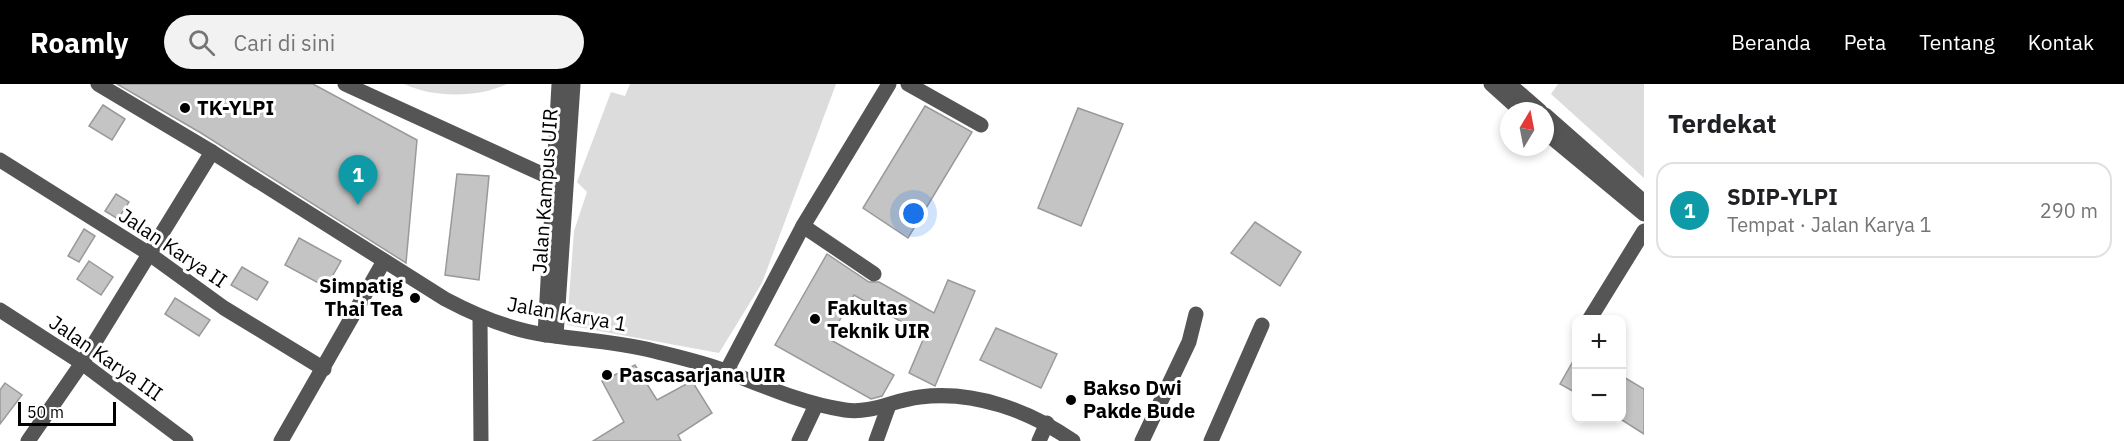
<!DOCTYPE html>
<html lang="id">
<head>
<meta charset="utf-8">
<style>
  body { margin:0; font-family:"IBM Plex Sans",sans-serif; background:#f2f2f2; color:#202124 }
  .controls { position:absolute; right:18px; bottom:18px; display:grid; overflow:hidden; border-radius:12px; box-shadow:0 3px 9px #0003 }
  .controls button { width:54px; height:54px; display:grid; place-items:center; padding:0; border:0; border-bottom:2px solid #e0e0e0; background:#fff; color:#202124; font:30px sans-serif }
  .compass { position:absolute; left:1500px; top:18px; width:54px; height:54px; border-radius:50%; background:#fff; box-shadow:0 3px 9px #0003; rotate:10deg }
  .scale { position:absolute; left:18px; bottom:15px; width:98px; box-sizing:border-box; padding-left:6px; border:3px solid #000; border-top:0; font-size:16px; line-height:21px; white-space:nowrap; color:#000; -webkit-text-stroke:4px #fff; paint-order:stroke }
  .you { position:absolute; left:914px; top:130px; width:21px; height:21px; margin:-15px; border:4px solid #fff; border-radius:50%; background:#1a73e8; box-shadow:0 0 0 9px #1a73e833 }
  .badge { display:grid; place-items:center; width:39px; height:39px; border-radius:50%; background:#000; color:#fff; font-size:20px; font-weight:700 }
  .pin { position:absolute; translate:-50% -50px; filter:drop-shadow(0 2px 3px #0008) }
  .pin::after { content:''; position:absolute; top:32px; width:21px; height:18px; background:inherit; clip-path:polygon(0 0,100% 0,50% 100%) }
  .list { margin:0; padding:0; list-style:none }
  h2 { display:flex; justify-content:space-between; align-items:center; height:78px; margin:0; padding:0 24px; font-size:26px }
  h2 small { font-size:20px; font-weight:400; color:#757577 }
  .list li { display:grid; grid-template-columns:39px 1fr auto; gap:18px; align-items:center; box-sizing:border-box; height:96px; margin:0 12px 12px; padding:0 12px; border:2px solid #e0e0e0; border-radius:18px }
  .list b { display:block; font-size:22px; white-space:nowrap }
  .list p { margin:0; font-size:20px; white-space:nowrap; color:#757577 }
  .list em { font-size:20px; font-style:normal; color:#757577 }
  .icon { flex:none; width:33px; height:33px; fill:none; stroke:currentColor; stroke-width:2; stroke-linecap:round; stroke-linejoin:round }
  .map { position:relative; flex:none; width:1644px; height:357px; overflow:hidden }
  header { display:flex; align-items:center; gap:36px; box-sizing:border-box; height:84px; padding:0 30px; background:#000; color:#fff }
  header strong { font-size:28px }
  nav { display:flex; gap:33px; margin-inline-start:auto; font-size:21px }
  .search { width:420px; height:54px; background:#f2f2f2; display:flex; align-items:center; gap:15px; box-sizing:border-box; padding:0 21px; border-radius:33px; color:#757577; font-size:22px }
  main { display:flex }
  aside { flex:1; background:#fff }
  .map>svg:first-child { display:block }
</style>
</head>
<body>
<header>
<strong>Roamly</strong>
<div class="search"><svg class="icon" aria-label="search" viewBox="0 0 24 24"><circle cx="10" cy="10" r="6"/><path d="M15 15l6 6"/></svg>Cari di sini</div>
<nav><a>Beranda</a><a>Peta</a><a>Tentang</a><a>Kontak</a></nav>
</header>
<main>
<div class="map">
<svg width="1644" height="357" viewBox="0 0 1644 357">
  <rect width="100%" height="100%" fill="#fff"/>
  <g fill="#dcdcdc">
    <path d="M404,0H507C477,14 434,14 404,0Z"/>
    <path d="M630,0H836L762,199L719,269L567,241L574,147L587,108L577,98L611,8L625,12Z"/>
    <path d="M1558,0H1644V94L1551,10Z"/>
  </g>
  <g fill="#c4c4c4" stroke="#999" stroke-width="1.5">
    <path d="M117,0H313L417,56L406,179L201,49Z"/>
    <path d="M103,21L125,35L112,56L89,42Z"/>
    <path d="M925,22L972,48L908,154L863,124Z"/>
    <path d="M1078,24L1123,40L1081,142L1038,124Z"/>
    <path d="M457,90L489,92L479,196L445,191Z"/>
    <path d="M116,110L129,118L118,135L105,127Z"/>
    <path d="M1255,138L1301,168L1280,202L1231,169Z"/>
    <path d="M84,145L95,152L79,178L68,172Z"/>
    <path d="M299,154L341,177L326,203L285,181Z"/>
    <path d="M827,170L869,198H879L934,229L948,196L975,207L935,302L909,289L925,251L854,211L829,255L894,291L882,312L871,315L775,261Z"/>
    <path d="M89,177L113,193L101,211L77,195Z"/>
    <path d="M242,183L268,198L257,216L231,201Z"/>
    <path d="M175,214L210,236L199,252L165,230Z"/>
    <path d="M996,244L1057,270L1041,304L980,276Z"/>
    <path d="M1576,272V309L1560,300Z"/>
    <path d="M635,281L657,316L692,297L712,329L678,351L681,357H593L624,338L602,297Z"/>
    <path d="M1622,292L1644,305V350L1622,336Z"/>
    <path d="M5,299L22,311L0,340V306Z"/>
  </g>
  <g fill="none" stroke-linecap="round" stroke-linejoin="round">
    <g stroke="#555" stroke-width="15">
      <path d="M98,0L212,68L445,215C477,232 510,246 547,251C582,256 619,258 654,267C679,273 705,279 728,288C766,303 804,320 845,326C872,330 893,316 920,313C974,306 1030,327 1073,357"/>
      <path d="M345,0L553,95L562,96"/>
      <path d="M908,0L981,41"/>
      <path d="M1491,0L1521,27"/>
      <path d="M1509,0L1540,27"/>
      <path d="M1545,31L1644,118"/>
      <path d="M1545,48L1644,130"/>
      <path d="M0,76L148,169L224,224L324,285"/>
      <path d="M803,142L874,190"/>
      <path d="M0,226L82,279L186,357"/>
      <path d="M480,234L481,357"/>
      <path d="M1589,236L1644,147"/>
      <path d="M545,251L559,0"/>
      <path d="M556,252L573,0"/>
      <path d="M726,288L803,142L889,0"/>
      <path d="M28,357L82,279L212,68"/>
      <path d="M281,357L384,177"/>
      <path d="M799,357L816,321"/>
      <path d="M876,357L889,321"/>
      <path d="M1039,357L1047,339"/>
      <path d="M1142,357L1189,258L1196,230"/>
      <path d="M1211,357L1262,241"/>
    </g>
  </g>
  <g fill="#000" stroke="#fff" stroke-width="2">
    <circle cx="185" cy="24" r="6"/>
    <circle cx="415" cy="214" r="6"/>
    <circle cx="815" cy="235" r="6"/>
    <circle cx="607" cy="291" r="6"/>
    <circle cx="1071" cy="316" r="6"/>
  </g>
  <g text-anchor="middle" stroke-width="6" stroke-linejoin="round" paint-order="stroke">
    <g font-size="20" font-weight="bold" fill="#000" stroke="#fff" text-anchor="start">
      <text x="197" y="31">TK-YLPI</text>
      <text x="403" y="209" text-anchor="end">Simpatig<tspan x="403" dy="23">Thai Tea</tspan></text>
      <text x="827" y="231">Fakultas<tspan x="827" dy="23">Teknik UIR</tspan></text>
      <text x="619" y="298">Pascasarjana UIR</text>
      <text x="1083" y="311">Bakso Dwi<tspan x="1083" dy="23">Pakde Bude</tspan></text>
    </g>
    <g font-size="20" fill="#000" stroke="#fff">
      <text transform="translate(545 107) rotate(-86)" y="7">Jalan Kampus UIR</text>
      <text transform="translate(173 164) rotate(34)" y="7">Jalan Karya II</text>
      <text transform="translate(567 230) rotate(10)" y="7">Jalan Karya 1</text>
      <text transform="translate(106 274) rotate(35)" y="7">Jalan Karya III</text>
    </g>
  </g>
</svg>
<div class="controls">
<button>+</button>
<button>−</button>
</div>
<svg class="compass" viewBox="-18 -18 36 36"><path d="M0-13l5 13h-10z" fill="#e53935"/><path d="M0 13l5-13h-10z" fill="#757577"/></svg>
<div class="scale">50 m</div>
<div class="you"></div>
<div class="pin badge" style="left:358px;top:121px;background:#0f9aa8">1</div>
</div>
<aside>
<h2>Terdekat<small></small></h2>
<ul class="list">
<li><span class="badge" style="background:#0f9aa8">1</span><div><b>SDIP-YLPI</b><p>Tempat · Jalan Karya 1</p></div><em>290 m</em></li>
</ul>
</aside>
</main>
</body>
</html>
